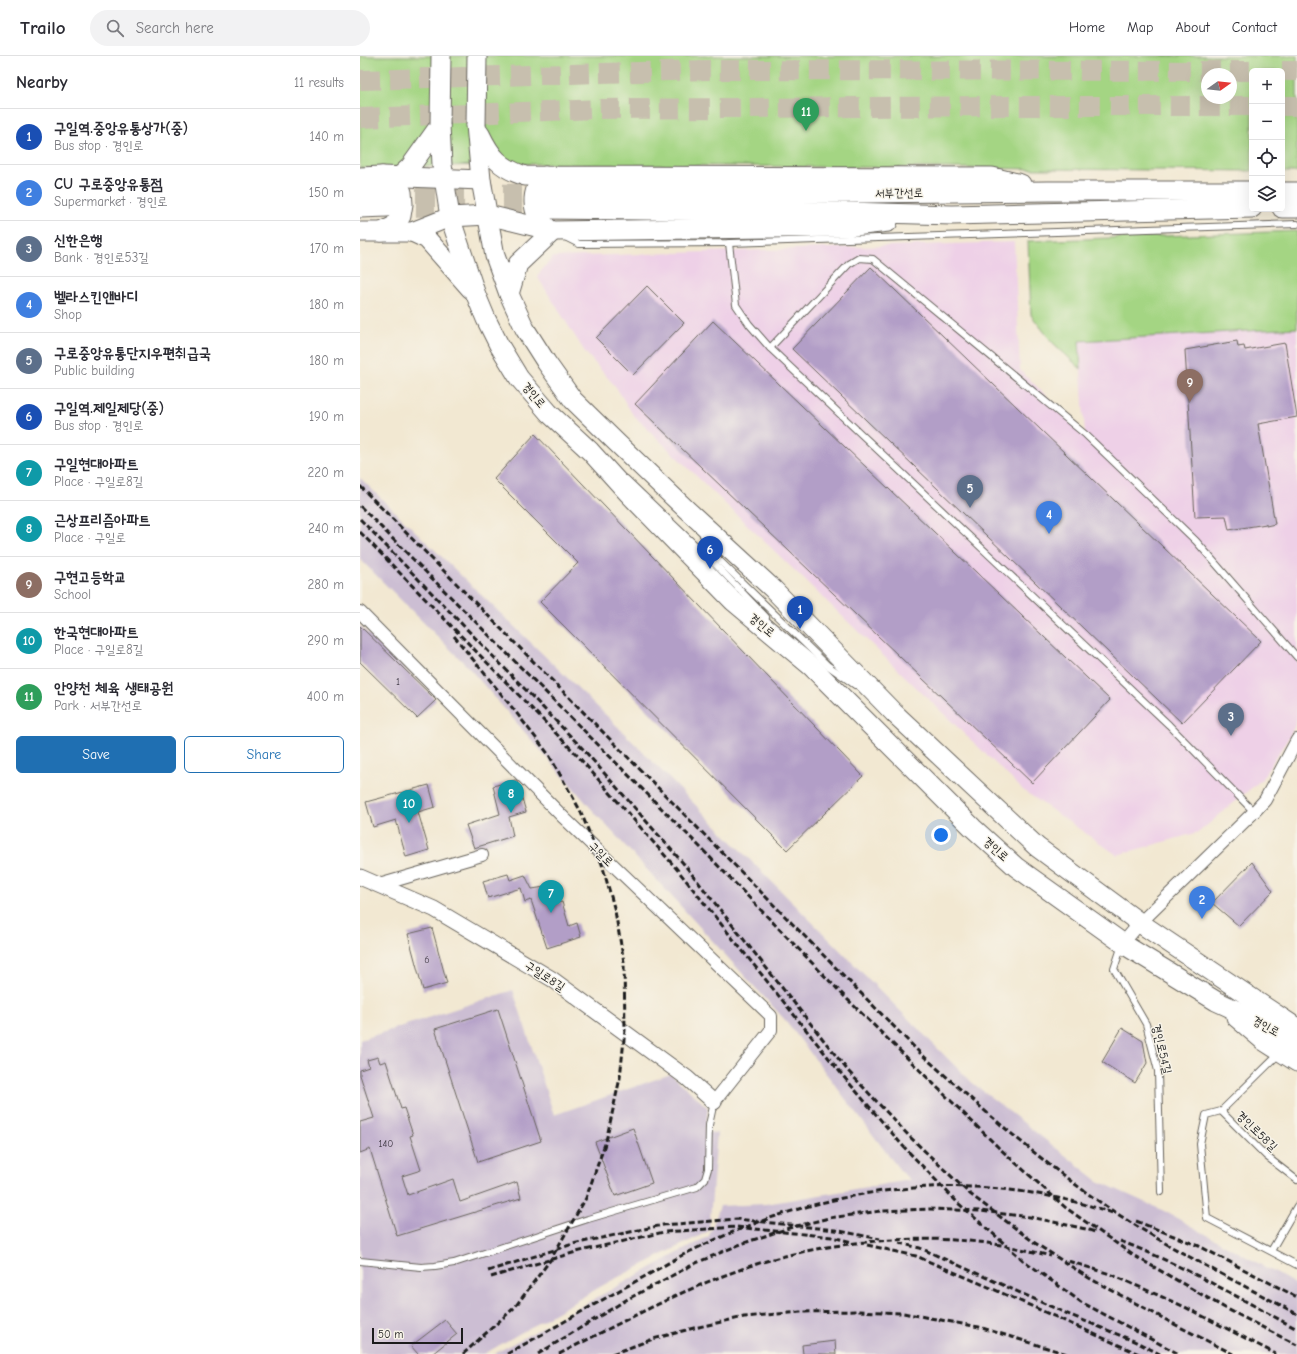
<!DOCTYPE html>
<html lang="en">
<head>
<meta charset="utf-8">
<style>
  body { margin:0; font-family:"Comic Neue","Poor Story",sans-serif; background:#f2f2f3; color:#2b2b33 }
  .controls { position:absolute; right:12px; top:12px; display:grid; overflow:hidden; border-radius:6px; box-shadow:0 4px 16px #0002 }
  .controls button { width:36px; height:36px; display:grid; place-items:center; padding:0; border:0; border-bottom:1px solid #e1e1e2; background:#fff; color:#2b2b33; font:20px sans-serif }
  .compass { position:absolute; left:841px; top:12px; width:36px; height:36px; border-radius:50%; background:#fff; box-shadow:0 4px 16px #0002; rotate:75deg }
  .scale { position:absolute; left:12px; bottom:10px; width:91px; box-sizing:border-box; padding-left:4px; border:2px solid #1c1c1c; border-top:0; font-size:11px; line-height:14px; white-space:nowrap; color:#1c1c1c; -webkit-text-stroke:3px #f7f3e8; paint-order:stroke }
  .you { position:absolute; left:581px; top:779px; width:14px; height:14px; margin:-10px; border:3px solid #fff; border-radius:50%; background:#1a73e8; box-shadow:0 0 0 6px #1a73e833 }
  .badge { display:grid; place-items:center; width:26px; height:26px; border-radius:50%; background:#1f6fb2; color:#fff; font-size:13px; font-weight:700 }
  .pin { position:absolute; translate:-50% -33px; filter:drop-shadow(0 1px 2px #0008) }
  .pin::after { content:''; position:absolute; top:21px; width:14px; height:12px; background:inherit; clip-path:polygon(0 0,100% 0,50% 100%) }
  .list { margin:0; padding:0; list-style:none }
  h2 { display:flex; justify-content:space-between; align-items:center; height:52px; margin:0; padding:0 16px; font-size:17px }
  h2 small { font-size:13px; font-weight:400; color:#7c7c81 }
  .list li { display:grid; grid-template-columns:26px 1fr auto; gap:12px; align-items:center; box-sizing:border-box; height:56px; padding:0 16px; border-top:1px solid #e1e1e2 }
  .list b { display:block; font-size:15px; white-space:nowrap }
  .list p { margin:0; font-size:13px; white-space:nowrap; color:#7c7c81 }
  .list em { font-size:13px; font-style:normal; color:#7c7c81 }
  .actions { display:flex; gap:8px; padding:12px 16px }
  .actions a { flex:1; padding:9px 0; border:1px solid #1f6fb2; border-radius:6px; text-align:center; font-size:14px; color:#1f6fb2 }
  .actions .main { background:#1f6fb2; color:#fff }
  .icon { flex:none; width:22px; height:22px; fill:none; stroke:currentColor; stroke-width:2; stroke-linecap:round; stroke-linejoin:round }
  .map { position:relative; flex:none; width:937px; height:1298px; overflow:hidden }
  header { display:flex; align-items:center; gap:24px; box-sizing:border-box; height:56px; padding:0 20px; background:#fff; border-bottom:1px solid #e1e1e2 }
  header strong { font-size:19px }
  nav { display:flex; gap:22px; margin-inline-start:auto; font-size:14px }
  .search { width:280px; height:36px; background:#f2f2f3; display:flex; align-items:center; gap:10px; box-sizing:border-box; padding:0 14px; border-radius:22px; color:#7c7c81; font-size:15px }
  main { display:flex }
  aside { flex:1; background:#fff }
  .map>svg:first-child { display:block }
</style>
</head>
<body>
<header>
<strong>Trailo</strong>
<div class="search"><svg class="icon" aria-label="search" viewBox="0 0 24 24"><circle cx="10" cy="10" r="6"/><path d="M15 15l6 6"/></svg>Search here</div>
<nav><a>Home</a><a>Map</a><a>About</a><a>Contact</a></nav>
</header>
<main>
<aside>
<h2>Nearby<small>11 results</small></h2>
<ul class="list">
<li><span class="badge" style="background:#1a4fb4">1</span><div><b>구일역.중앙유통상가(중)</b><p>Bus stop · 경인로</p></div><em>140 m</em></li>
<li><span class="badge" style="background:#3f7fe0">2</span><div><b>CU 구로중앙유통점</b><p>Supermarket · 경인로</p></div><em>150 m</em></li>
<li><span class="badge" style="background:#5c6f8a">3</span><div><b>신한은행</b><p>Bank · 경인로53길</p></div><em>170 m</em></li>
<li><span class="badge" style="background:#3f7fe0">4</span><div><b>벨라스킨앤바디</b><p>Shop</p></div><em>180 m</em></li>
<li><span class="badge" style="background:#5c6f8a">5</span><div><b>구로중앙유통단지우편취급국</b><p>Public building</p></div><em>180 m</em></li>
<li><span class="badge" style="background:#1a4fb4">6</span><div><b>구일역.제일제당(중)</b><p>Bus stop · 경인로</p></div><em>190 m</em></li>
<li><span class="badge" style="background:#0f9aa8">7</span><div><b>구일현대아파트</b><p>Place · 구일로8길</p></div><em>220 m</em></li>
<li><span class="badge" style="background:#0f9aa8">8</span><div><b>근상프리즘아파트</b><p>Place · 구일로</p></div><em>240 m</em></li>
<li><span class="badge" style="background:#8d6e63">9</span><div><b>구현고등학교</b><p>School</p></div><em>280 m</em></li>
<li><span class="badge" style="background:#0f9aa8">10</span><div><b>한국현대아파트</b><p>Place · 구일로8길</p></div><em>290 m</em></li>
<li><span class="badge" style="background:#2e9e5b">11</span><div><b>안양천 체육 생태공원</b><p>Park · 서부간선로</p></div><em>400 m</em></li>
</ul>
<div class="actions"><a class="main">Save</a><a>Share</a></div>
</aside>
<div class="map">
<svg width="937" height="1298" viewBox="0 0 937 1298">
  <rect width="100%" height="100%" fill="#f7f3e8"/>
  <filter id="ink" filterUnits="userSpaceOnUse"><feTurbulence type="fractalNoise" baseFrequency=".025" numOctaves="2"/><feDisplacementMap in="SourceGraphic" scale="8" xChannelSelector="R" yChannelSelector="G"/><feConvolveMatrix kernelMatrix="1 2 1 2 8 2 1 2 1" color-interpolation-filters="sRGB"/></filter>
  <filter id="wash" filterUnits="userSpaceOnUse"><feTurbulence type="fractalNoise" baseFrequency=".012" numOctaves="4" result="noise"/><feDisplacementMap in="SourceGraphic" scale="16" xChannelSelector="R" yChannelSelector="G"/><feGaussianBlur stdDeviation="0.9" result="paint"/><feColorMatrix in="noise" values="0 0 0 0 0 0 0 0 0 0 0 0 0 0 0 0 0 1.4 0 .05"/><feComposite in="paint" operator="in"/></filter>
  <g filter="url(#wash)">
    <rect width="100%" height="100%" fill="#f2e8d2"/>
    <path fill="#eed0e7" d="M654,186L660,314L725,378L719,285L937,272V663L931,678L901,724L839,776L757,799L663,734L273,359L256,331L225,296L177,220L193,201Z"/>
    <g fill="#ccbed3">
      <path d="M0,422L250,663L610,1025L738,1125L804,1155L937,1229V1298H134L349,1180L360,1150L406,1148L550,1124L539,1113L426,965L236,758L109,612L0,503Z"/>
      <path d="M153,934L194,1059L311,1018L348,1052L345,1076L357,1077L349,1175L247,1227L124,1298H0V984Z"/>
    </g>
    <g fill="#a4d583" stroke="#607850" fill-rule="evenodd">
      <path d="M0,0H937V116H922V15H892V115L166,108L0,112ZM847,18H871V42H847Z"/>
      <path d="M937,175V272L719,285L721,313L692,286L671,259L668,185Z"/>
    </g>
    <g id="blocks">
      <g fill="#b29ec7">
        <path d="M511,211L901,585L822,667L432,293Z"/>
        <path d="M287,230L324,267L273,319L236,282Z"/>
        <path d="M353,265L750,644L672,727L275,348Z"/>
        <path d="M877,285L878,291L884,290L885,294L925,287L937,361L898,368L915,468L906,470V468L869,474L866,460L835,461L825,294Z"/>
        <path d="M175,378L503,720L427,794L180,546L218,507L134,423Z"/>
        <path d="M0,570L76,644L57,662L0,606Z"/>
        <path d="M155,724L157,725L166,756L149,761L153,780L114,792L106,769L140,758L133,730Z"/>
        <path d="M69,729L75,751L58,756L69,794L46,801L36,764L13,771L6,746Z"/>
        <path d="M892,806L913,835L879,870L852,847Z"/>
        <path d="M148,818L150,824L165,819L172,833L185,831L191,848L202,846L209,870L217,867L221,881L187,892L171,844L165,846L161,832L128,842L123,825Z"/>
        <path d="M72,872L87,927L63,934L48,878Z"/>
        <path d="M138,953L181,1085L118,1106L75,973Z"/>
        <path d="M762,972L783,985L787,1007L775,1027L742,1006Z"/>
        <path d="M18,1001L20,1007L26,1005L41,1053L44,1052L53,1079L50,1080L61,1114L42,1120L48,1139L93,1123L100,1146L157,1126L161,1142L37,1180L10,1093L0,1097V1066L14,1062L0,1019V1014L9,1011L7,1004Z"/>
        <path d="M273,1072L292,1127L255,1140L235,1086Z"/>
        <path d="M85,1264L97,1278L72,1298H58L51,1290Z"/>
        <path d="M475,1285L476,1298H443L442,1289Z"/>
      </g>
    </g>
  </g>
  <g filter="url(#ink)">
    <use href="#blocks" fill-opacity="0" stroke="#67635c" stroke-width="1"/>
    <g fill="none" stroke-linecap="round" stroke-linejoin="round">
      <g stroke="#c7bfae" stroke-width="19" stroke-dasharray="19 10" stroke-linecap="butt">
        <path d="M27,138L186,137"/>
        <path d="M27,151L187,153"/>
      </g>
      <g stroke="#c7bfae" stroke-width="20" stroke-dasharray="20 10" stroke-linecap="butt">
        <path d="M922,15H937"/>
        <path d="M0,24L347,14L892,15"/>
        <path d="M922,50H937"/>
        <path d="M0,62L240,53L647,50H892"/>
      </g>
      <defs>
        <g id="service">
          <path d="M205,181L219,188L369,187L937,168"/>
          <path d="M369,187L376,249L389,268L410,292L809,669L894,756"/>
          <path d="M410,292L489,208L499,202L513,203L726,379L836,485L937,601"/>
          <path d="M266,423L356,509L406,561"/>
          <path d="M343,479L359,504L467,609L495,629"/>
          <path d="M762,889L754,913L786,968L798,1015L801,1136"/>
          <path d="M920,997L861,1055L846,1059L840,1088L847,1162L937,1209"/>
          <path d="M861,1055L906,1100L937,1124"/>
          <path d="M911,1195L937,1150"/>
          <path d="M0,1205L61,1211L75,1210L94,1207L228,1163L337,1131L345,1123L348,1113L349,1069L354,1046"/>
        </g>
        <g id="minor">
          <path d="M0,556L204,762L411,960V974L354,1046"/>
          <path d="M19,829L122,799"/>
          <path d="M763,887L780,867L894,756L905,744L937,684"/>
        </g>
        <path id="tertiary" d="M0,821L74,853L192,923L327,1022L354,1046"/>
        <g id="primary">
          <path d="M80,69L82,109L90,161L116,239L126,263L139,289L159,322L189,357L230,395L268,437L373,545L452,611L613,772L656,811L768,891L856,945L906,968L937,988"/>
          <path d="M116,69L121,124L135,200L149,238L165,273L186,306L213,344L257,387L327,454L413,533L534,657L677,791L780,867L905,951L937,972"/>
          <path d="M120,78C131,101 140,112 165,120L632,121L661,128"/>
          <path d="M22,120L34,126L42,136L43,148L41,160L34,170L22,176"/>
          <path d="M185,120C170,135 170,157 187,171"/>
          <path d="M0,121L22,120L121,124"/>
          <path d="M39,121L50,111L80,69"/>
          <path d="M922,136H937"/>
          <path d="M0,137L27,138"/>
          <path d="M186,137H504L688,135H892"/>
          <path d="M0,152L27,151"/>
          <path d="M922,152H937"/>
          <path d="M187,153L486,156L592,159L892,152"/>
          <path d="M0,176H52L90,161L128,159L193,175L486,171L528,166"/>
          <path d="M52,176L67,183L111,233"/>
          <path d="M149,238L158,208L193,175"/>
          <path d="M876,961L904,985L937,1006"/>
        </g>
      </defs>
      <use href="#service" stroke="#67635c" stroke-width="8"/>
      <use href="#minor" stroke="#67635c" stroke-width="14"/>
      <use href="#tertiary" stroke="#67635c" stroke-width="17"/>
      <use href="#primary" stroke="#67635c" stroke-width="21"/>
      <use href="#service" stroke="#fff" stroke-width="6"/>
      <use href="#minor" stroke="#fff" stroke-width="12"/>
      <use href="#tertiary" stroke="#fff" stroke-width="15"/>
      <use href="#primary" stroke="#fff" stroke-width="19"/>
      <g stroke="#1c1c1c" stroke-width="3" stroke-dasharray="6 3" stroke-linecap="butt">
        <path d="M0,430L560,997C631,1061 705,1128 788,1177C836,1206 887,1231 937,1258"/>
        <path d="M0,450L341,792L486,942L638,1091L706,1152L773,1199L865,1252L937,1289"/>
        <path d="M0,463L223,693L323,807L489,1016L550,1081L610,1138L675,1187L729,1222L812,1267L873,1298"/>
        <path d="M0,476L216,698L316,812L484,1021L543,1090L598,1147L663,1204L721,1246L819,1298"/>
        <path d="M94,580L155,655L189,699L220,754L242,808L255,855L264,906L265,974L260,1022L246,1085L226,1142L191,1203L155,1251L103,1298"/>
        <path d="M776,1165L839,1190L937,1241"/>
        <path d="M760,1185C821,1208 879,1242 937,1273"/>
        <path d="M539,1187L560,1192L710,1259L774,1285L800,1298"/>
        <path d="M507,1189L556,1200L624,1229L779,1298"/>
        <path d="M708,1205L750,1218L825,1251L916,1298"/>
        <path d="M128,1215L213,1188L303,1169L377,1163L475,1174L520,1183"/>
        <path d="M131,1221L216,1196L304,1176L376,1171L472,1181L492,1186"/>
        <path d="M147,1298C192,1273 236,1247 280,1223C297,1214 314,1203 331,1195C466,1129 609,1109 753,1157"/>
        <path d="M178,1298L266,1244L336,1207L381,1188L429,1172L469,1162L521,1155L570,1153L620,1155L670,1161L726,1173L735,1176"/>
        <path d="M199,1298C259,1268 318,1235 382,1213C459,1185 560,1176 641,1189C658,1192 674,1196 691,1200"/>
        <path d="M252,1298L293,1283L334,1272L384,1261L440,1256L497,1255L543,1257L619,1271L707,1298"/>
      </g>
      <defs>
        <g id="primary-bridge">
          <path d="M80,69L81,0"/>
          <path d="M116,69L117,0"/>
        </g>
      </defs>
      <use href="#primary-bridge" stroke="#67635c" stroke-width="21" stroke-linecap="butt"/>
      <use href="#primary-bridge" stroke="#fff" stroke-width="19"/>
    </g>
  </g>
  <g text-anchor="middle" stroke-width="3" stroke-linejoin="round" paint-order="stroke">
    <g font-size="10" fill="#423c47">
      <text x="38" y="629">1</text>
      <text x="67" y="907">6</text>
      <text x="26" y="1091">140</text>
    </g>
    <g font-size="12" fill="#1c1c1c" stroke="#f7f3e8">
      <text transform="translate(539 137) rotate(-1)" y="4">서부간선로</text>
      <text transform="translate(174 339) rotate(50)" y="4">경인로</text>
      <text transform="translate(402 569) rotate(40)" y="4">경인로</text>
      <text transform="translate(636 793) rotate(42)" y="4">경인로</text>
      <text transform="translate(241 798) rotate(44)" y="4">구일로</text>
      <text transform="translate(185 920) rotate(33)" y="4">구일로8길</text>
      <text transform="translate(906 970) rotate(29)" y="4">경인로</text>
      <text transform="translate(802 993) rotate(77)" y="4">경인로54길</text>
      <text transform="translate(897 1075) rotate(44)" y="4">경인로58길</text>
    </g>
  </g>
</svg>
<div class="controls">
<button>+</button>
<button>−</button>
<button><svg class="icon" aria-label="locate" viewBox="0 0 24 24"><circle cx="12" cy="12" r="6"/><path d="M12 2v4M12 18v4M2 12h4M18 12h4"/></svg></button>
<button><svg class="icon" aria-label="layers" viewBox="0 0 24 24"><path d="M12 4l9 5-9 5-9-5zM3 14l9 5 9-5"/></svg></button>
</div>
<svg class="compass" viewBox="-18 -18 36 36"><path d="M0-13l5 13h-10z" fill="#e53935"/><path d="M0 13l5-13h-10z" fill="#7c7c81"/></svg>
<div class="scale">50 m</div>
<div class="you"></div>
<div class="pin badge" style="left:440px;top:573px;background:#1a4fb4">1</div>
<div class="pin badge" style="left:842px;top:863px;background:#3f7fe0">2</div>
<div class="pin badge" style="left:871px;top:680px;background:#5c6f8a">3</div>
<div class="pin badge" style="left:689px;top:478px;background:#3f7fe0">4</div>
<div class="pin badge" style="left:610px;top:452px;background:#5c6f8a">5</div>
<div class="pin badge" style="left:350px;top:513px;background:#1a4fb4">6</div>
<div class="pin badge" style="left:191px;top:857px;background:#0f9aa8">7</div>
<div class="pin badge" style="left:151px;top:757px;background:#0f9aa8">8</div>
<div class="pin badge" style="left:830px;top:346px;background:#8d6e63">9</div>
<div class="pin badge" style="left:49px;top:767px;background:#0f9aa8">10</div>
<div class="pin badge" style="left:446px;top:75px;background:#2e9e5b">11</div>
</div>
</main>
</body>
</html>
